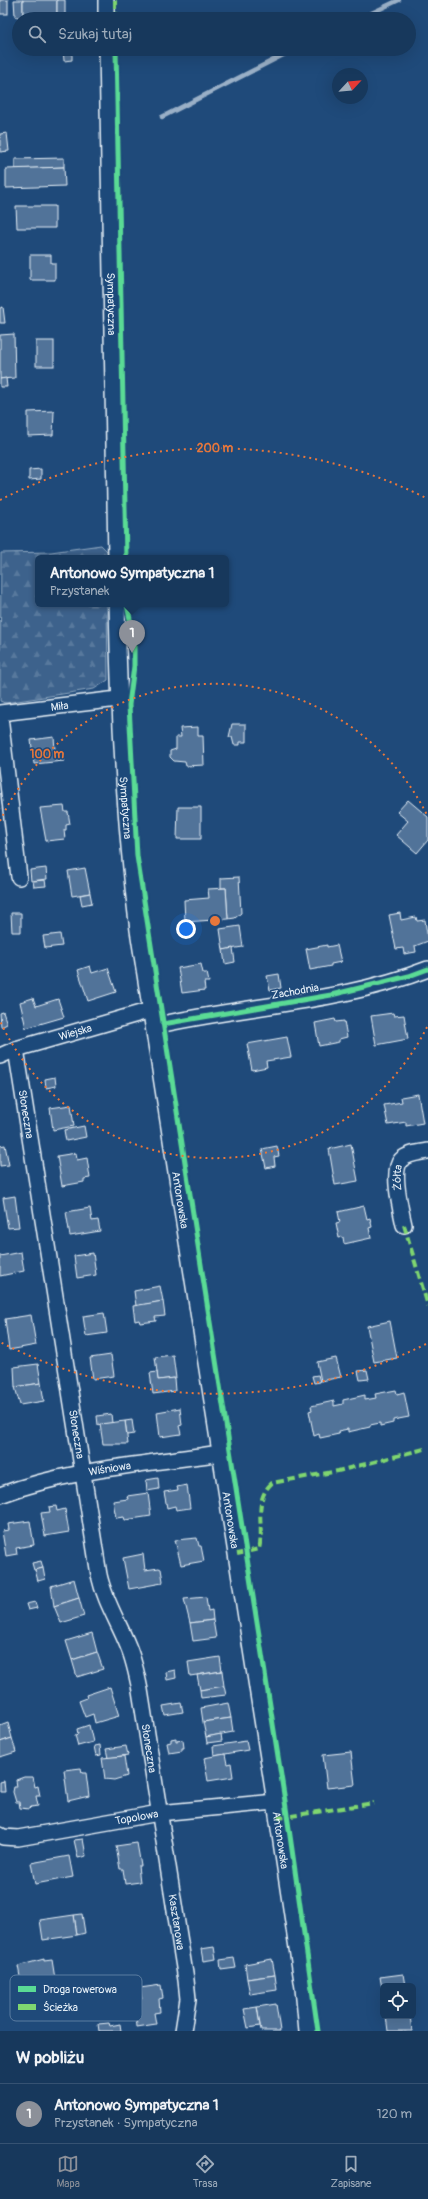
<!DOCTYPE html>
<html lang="pl">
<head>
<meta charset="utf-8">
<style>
  body { margin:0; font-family:Pangolin,sans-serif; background:#203f62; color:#f1f3f6 }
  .controls { position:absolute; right:12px; bottom:12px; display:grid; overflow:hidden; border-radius:6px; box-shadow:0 4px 16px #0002 }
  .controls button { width:36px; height:36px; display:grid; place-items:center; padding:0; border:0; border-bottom:1px solid #365272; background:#17385c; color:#f1f3f6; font:20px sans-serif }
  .compass { position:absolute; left:332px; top:68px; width:36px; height:36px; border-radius:50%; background:#17385c; box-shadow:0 4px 16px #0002; rotate:64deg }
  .you { position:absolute; left:186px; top:929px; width:14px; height:14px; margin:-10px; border:3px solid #fff; border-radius:50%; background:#1a73e8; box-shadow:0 0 0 6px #1a73e833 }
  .badge { display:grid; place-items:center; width:26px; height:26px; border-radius:50%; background:#8c9099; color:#fff; font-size:13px; font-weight:700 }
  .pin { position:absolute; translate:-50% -33px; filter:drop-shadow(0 1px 2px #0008) }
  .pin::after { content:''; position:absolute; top:21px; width:14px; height:12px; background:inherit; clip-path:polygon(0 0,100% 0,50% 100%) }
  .popup { position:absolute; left:35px; top:555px; width:194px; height:52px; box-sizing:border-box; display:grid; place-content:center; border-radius:6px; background:#17385c; filter:drop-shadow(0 1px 3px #0005); font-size:13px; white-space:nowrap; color:#9eacbb }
  .popup b { font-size:15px; color:#f1f3f6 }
  .popup::after { content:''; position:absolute; left:50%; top:100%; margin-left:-8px; border:8px solid transparent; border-top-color:#17385c }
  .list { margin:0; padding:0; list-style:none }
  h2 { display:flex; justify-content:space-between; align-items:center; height:52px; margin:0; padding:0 16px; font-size:17px }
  h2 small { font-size:13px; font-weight:400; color:#9eacbb }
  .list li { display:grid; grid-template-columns:26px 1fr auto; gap:12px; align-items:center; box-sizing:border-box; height:60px; padding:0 16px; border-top:1px solid #365272 }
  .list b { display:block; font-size:15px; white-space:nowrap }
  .list p { margin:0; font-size:13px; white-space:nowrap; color:#9eacbb }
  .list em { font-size:13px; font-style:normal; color:#9eacbb }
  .icon { flex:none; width:22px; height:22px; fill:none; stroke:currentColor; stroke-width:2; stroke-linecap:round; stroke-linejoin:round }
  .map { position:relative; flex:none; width:428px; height:2031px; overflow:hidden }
  .search { position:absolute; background:#17385c; box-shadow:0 4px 16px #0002; left:12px; right:12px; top:12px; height:44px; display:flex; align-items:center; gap:10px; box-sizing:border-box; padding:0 14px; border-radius:22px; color:#9eacbb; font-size:15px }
  .sheet { height:112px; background:#17385c }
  nav { display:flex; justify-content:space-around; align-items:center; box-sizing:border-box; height:56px; border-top:1px solid #365272; background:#17385c; font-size:11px; color:#9eacbb }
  nav a { display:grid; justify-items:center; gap:2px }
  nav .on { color:#8c9099 }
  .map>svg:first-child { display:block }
</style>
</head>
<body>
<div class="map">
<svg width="428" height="2031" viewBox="0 0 428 2031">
  <defs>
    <pattern id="forest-firs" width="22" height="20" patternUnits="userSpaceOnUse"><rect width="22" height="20" fill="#3c628c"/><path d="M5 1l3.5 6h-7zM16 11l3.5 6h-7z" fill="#58799d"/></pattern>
  </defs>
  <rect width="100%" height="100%" fill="#1f4a7a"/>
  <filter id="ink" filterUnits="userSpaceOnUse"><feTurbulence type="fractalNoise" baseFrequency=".025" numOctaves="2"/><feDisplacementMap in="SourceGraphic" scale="8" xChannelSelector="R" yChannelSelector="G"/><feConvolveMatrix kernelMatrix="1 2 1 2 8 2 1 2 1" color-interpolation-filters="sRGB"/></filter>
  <g filter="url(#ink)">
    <path fill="url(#forest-firs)" stroke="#92aac2" d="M101,545L107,551L108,558H38V604H107L108,680L94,689L5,703L0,701L1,553L51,552Z"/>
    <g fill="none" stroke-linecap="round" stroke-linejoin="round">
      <g stroke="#9ab0c7" stroke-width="4.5">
        <path d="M359,19L399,0"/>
        <path d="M162,117L295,49"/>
      </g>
    </g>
    <g fill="#517399" stroke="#e8f1f8">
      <rect x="0" y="0" width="8" height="14"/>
      <path d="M14,0H23V19L15,16Z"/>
      <rect x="23" y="0" width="34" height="15"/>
      <path d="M57,0H65V19H23V15H57Z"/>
      <path d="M63,49H72V60L64,61Z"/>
      <path d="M7,133L9,151L0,152V134Z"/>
      <path d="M64,158V167L15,169V159Z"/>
      <path d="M64,167L65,186L6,188V169Z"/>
      <path d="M16,206H55V228H17Z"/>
      <path d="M30,255H51V263H55V280H30Z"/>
      <path d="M3,307L5,323H0V308Z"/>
      <path d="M14,334L15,378L0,379V335Z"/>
      <rect x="36" y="341" width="18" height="25"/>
      <path d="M6,378L7,387H0V379Z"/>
      <path d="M54,411L53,435L28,436V412Z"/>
      <path d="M41,469V479L29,480V470Z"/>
      <path d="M232,724H246V742H240V745H234L232,737H229Z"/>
      <path d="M198,727V736H203L204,765L186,766L185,762L174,761L170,757V751L176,749V737H181L180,728Z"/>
      <path d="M54,737L55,750L64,756V761L34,764L31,740Z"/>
      <path d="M408,800L428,817V840L417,853L396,835L408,821L397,812Z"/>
      <path d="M64,806L65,812H68L70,824L66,825V830H64L65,839L46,841L40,808Z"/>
      <path d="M178,807H201V839H177Z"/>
      <path d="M46,868L47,879L31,881L30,870Z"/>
      <path d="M85,868L90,893L72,896L68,871Z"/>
      <path d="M239,877L241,913L235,918L228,919L226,888H221V878Z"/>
      <path d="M45,880L46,886L34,887L33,881Z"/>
      <path d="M226,888L228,919L185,922L184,900L209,898L208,889Z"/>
      <path d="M90,893L92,903L82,905L80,895Z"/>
      <path d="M11,913H21V932H12Z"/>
      <path d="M400,913L401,920L416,917L417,921L425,920L428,941L415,946L416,952L404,954L403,948L396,949L389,915Z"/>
      <path d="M240,926L243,947L223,950L220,929Z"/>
      <path d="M60,934L62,946L45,948L43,936Z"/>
      <path d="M327,945V947L337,945L341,962L331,964V966L310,970L306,949Z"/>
      <path d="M233,948L235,962L225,964L223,950Z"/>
      <path d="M201,964L203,973H207L209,982H204L205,990L182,993L178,968Z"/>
      <path d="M90,966L92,973L108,968L116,992L88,1001L78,970Z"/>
      <path d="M279,974L281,988L270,990L267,976Z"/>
      <path d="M33,998L36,1006L58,999L64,1017L26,1028L20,1002Z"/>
      <path d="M3,1012L7,1024L1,1027L0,1013Z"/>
      <path d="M393,1013L394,1016L404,1015L408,1039L376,1045L371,1016Z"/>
      <path d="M335,1019L336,1022L344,1021L347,1037L339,1039V1042L319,1046L315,1023Z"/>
      <path d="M287,1037L291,1057L266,1061L267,1067L252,1070L247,1044Z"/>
      <path d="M55,1077L56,1086L46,1088L45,1079Z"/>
      <path d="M418,1094L423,1123L406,1126V1122L388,1125L384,1105L402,1102L401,1097Z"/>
      <path d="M71,1105L74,1126L53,1130L50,1108Z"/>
      <path d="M84,1126L86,1137L66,1141L64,1130Z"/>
      <path d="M351,1144L358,1181L335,1185L329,1149Z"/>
      <path d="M5,1145L9,1165L0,1166V1146Z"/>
      <path d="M277,1146L279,1156L274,1157L275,1166L266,1168L262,1149Z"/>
      <path d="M76,1153L77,1160L87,1158L90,1178L84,1179V1182L62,1186L57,1156Z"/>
      <path d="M15,1196L19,1227L8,1228L3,1198Z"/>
      <path d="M364,1206L367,1219L370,1218L372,1227L369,1228L371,1238L344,1244L343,1237L339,1238L336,1223L340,1222L338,1212Z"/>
      <path d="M90,1208L92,1221L98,1220L100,1231L70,1236L66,1212Z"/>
      <path d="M21,1252L24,1271L0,1276V1256Z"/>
      <path d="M93,1253L96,1275L77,1278L74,1256Z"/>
      <path d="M160,1286L163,1301L136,1306L134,1291Z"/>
      <path d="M163,1301L165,1316L155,1317L156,1321L140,1323L139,1320L135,1321L133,1306Z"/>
      <path d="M104,1313L107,1333L86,1336L83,1316Z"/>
      <path d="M31,1315L36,1345L9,1350L5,1319Z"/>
      <path d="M390,1321L397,1358L374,1362L367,1326Z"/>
      <path d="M111,1355L114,1376L93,1379L90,1358Z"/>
      <path d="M173,1355L176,1378L158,1380L155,1357Z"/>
      <path d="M336,1358L341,1377L321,1381L317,1362Z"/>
      <path d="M38,1364L41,1383L15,1387L14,1367Z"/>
      <path d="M367,1370L369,1379L360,1380L358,1371Z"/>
      <path d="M157,1372L158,1380L174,1378L175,1391L153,1394L150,1373Z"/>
      <path d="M318,1375L320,1382L314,1383L312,1376Z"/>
      <path d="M41,1383L44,1401L20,1405L15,1387Z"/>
      <path d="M396,1390L397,1394L404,1392L409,1417L393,1420V1423L380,1426V1423L370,1425V1427L348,1432V1429L338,1431L339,1434L320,1438L319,1434L314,1436L309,1411L312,1410L311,1406L334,1401V1406L343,1404V1400L365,1395V1400L376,1398L375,1394Z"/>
      <path d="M180,1408L182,1425L179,1426L181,1434L160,1437L157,1412Z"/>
      <path d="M111,1414L112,1423L98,1425L97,1416Z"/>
      <path d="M132,1420L134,1434L127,1435L125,1421Z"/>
      <path d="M125,1421L128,1444H103L100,1424Z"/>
      <path d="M158,1478L159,1489L147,1491L146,1480Z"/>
      <path d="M187,1485L190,1508L176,1510L175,1506L167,1508L164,1492L178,1490L177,1487Z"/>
      <path d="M148,1493L151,1516L125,1520L124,1517L116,1518L113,1501L128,1499L127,1496Z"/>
      <path d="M56,1506L57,1511L65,1509L69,1532L45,1536L41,1513L50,1512L49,1507Z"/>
      <path d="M30,1521L34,1545L16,1548L17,1554L6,1556L2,1531L9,1530L8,1524Z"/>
      <path d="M197,1538L199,1546H201L204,1561L181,1565L175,1540Z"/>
      <path d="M143,1554L145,1570L159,1568L161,1569L163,1581L162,1583L129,1589L123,1558Z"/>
      <path d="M41,1561L43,1568L34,1570L32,1563Z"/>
      <path d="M43,1568L45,1579L38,1581L35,1570Z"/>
      <path d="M74,1579L79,1598L54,1606L51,1586Z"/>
      <path d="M206,1597L208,1611L212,1610L213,1620L190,1623L184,1599Z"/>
      <path d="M79,1598L84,1616L61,1623L54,1606Z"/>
      <path d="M35,1602L37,1608L28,1610L26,1604Z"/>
      <path d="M213,1620L216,1638L193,1641L190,1623Z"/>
      <path d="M92,1633L97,1652L72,1660L66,1641Z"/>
      <path d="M97,1652L103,1669L77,1677L72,1660Z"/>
      <path d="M220,1657L222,1671L190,1676L188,1662Z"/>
      <path d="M175,1670L176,1678L167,1680L166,1672Z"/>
      <path d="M222,1671L224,1686L200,1690L197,1675Z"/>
      <path d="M224,1686L226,1695L201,1698L200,1690Z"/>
      <path d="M110,1687L119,1716L95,1723L93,1714L85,1717L79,1701L87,1698L86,1695Z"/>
      <path d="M181,1703L183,1712L165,1715L163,1706Z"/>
      <path d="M228,1703L231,1718L203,1722L201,1708Z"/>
      <path d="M231,1718L233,1732L206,1737L203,1722Z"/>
      <path d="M8,1723L12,1738L0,1742V1726Z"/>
      <path d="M89,1725L93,1742L78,1746L75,1735L78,1734L77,1729Z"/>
      <path d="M221,1734L222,1741L207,1743L206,1737Z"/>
      <path d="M12,1738L16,1752L0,1757V1742Z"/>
      <path d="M176,1738V1741L183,1740L184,1748H182V1751L169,1753L167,1743L171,1742V1739Z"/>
      <path d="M246,1741L248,1750L214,1756L213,1746Z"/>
      <path d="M100,1745L101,1755L96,1756L94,1746Z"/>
      <path d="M126,1746L128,1755L108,1758L106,1749Z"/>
      <path d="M351,1752L355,1785L327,1788L323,1755Z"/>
      <path d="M225,1754L227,1764L231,1763L233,1777L208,1781L204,1758Z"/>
      <path d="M124,1756L127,1776L114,1780L105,1779L102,1758Z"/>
      <path d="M81,1768L82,1773H86L89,1796L68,1801L64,1770Z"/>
      <path d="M24,1777H33L35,1787L38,1786L40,1796H36L38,1806L31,1807L29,1809L20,1808L19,1802H16L13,1792L14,1787H17L16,1780Z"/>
      <path d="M4,1781L5,1792H0V1782Z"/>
      <path d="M83,1839L86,1856L78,1858L74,1840Z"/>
      <path d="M137,1843L141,1866H138L140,1882L125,1884L123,1869H120L116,1846Z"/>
      <path d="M69,1856L73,1877L35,1884L31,1863Z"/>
      <path d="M82,1914L85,1933L77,1935L74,1915Z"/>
      <path d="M74,1915L77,1935L43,1940L40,1920Z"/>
      <path d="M214,1947L216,1959L203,1961L201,1949Z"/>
      <path d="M234,1958L236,1968L221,1970L220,1960Z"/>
      <path d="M44,1959V1961L52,1960L55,1979H50V1982L38,1984L37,1981L21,1982L18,1966Z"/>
      <path d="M272,1959L275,1975L247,1979L245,1964Z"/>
      <path d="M403,1974L405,1986H383V1994L380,1977Z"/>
      <path d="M275,1975L277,1990L250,1994L247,1979Z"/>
      <path d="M161,1985L163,1998L159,1999L160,2012L154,2013L156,2024L137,2027L136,2015L139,2014L138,2000L142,1999L140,1988Z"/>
      <path d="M276,2004L280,2031H261L257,2007Z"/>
      <path d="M257,2007L260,2026L248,2028L244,2009Z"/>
      <path d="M386,2016H410L412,2031H388Z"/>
      <path d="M109,2023L110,2026L120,2024L121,2031H99L98,2024Z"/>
    </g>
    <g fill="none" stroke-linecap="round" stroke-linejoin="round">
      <defs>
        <g id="street">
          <path d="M106,0V19"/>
          <path id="s1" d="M107,49L116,558"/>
          <path id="s2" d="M117,604C119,713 124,822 138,930L275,1802L303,1988L307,2031"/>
          <path id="s3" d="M0,713L118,699"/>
          <path d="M0,717L19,877"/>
          <path d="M154,1026C244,1005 341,1003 428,969"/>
          <path id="s4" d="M16,1049L99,1575C105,1602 118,1621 128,1646C134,1660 137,1675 140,1690L186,1980L188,1999L183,2031"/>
          <path id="s5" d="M0,1056L16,1049L151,1010"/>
          <path id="s6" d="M404,1225C401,1211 391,1171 401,1160C408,1153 419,1153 428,1151"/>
          <path id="s7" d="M0,1495C70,1469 147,1464 221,1453"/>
          <path id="s8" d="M0,1835L3,1837L18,1838L159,1813L275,1802"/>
        </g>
      </defs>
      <use href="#street" stroke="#e8f1f8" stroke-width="18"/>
      <use href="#street" stroke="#1f4a7a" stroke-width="15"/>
      <g stroke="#7fd670" stroke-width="4" stroke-dasharray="8 4" stroke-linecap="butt">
        <path d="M115,0V19"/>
        <path d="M404,1225L428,1306"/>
        <path d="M237,1554L259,1549C265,1526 252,1501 272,1483L338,1471L428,1448"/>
        <path d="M278,1818L374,1803"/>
      </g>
      <defs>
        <g id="cycleway">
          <path d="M116,49L126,558"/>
          <path d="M127,604L134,639V666L129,705L137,856L285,1801L318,2031"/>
          <path d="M163,1024L331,995L409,976L428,969"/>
        </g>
      </defs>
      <use href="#cycleway" stroke="#1f4a7a" stroke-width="8"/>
      <use href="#cycleway" stroke="#5adb95" stroke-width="5"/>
    </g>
  </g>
  <g fill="none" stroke="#e8773b" stroke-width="2" stroke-dasharray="2 4">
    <path d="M427 1027A237 237 0 0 1 0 1021M0 821A237 237 0 0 1 427 815"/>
    <path d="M426 1344A473 473 0 0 1 0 1342M0 500A473 473 0 0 1 426 498"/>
  </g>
  <g text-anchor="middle" stroke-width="3" stroke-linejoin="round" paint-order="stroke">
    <g font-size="11" fill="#e8f1f8" stroke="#1f4a7a">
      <text dy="4" stroke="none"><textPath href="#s1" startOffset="255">Sympatyczna</textPath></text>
      <text dy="4" stroke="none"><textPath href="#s3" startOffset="60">Miła</textPath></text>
      <text dy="4" stroke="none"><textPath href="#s2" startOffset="204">Sympatyczna</textPath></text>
      <text transform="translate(295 991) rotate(-10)" y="4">Zachodnia</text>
      <text dy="4" stroke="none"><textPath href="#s5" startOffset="79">Wiejska</textPath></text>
      <text dy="4" stroke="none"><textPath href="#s4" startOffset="66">Słoneczna</textPath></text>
      <text dy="4" stroke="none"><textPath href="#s6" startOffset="48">Żółta</textPath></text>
      <text dy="4" stroke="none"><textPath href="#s2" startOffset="600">Antonowska</textPath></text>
      <text dy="4" stroke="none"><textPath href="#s4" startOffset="390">Słoneczna</textPath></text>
      <text dy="4" stroke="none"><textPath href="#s7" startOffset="113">Wiśniowa</textPath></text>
      <text dy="4" stroke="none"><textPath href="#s2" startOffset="924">Antonowska</textPath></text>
      <text dy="4" stroke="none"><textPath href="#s4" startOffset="714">Słoneczna</textPath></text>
      <text dy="4" stroke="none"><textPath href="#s8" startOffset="139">Topolowa</textPath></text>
      <text dy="4" stroke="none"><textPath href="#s2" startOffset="1248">Antonowska</textPath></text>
      <text dy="4" stroke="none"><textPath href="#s4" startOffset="890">Kasztanowa</textPath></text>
    </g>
  </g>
  <rect x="10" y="1975" width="132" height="46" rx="6" fill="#1f4a7a" stroke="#5b7ca0" stroke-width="1"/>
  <rect x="18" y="1986" width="18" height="6" fill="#5adb95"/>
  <rect x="18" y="2004" width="18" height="6" fill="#7fd670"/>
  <g font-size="11" fill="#e8f1f8">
    <text x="43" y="1993">Droga rowerowa</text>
    <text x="43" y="2011">Ścieżka</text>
  </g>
  <circle cx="215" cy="921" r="6" fill="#e8773b" stroke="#1f4a7a" stroke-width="2"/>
  <g font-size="12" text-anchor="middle" font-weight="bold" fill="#e8773b" stroke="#1f4a7a" stroke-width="3" stroke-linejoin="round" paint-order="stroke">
    <text x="215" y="452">200 m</text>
    <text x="47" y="758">100 m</text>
  </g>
</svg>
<div class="controls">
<button><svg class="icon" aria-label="locate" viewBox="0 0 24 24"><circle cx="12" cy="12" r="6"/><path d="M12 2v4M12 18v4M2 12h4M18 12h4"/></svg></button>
</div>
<svg class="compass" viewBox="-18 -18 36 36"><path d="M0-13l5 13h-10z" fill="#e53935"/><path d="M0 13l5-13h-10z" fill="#9eacbb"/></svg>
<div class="you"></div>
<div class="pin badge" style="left:132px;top:653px">1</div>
<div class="popup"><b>Antonowo Sympatyczna 1</b>Przystanek</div>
<div class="search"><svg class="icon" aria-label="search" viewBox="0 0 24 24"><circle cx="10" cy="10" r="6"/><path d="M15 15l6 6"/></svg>Szukaj tutaj</div>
</div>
<section class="sheet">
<h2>W pobliżu<small></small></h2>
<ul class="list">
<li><span class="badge">1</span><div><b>Antonowo Sympatyczna 1</b><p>Przystanek · Sympatyczna</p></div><em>120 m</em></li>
</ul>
</section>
<nav>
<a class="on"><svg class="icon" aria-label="map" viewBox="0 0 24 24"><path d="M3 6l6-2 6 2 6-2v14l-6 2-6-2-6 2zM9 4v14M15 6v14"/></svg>Mapa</a>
<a><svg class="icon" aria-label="directions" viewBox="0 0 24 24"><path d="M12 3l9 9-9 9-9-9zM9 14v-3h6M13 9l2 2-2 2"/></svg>Trasa</a>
<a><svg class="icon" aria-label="saved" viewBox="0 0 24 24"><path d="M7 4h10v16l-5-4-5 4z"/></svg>Zapisane</a>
</nav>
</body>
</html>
